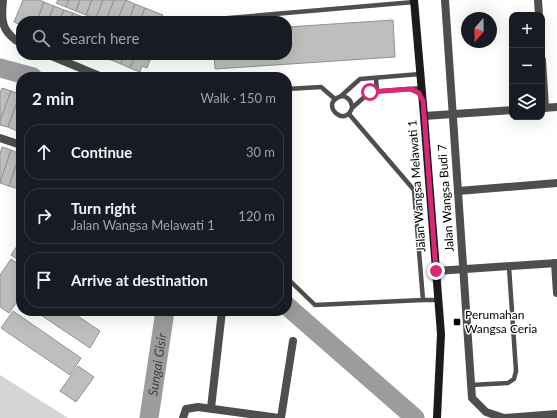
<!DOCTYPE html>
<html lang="en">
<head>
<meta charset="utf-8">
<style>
  body { margin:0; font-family:Lato,sans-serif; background:#242831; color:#f1f3f6 }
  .controls { position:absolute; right:12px; top:12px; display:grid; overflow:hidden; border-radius:8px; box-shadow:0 4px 16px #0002 }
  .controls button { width:36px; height:36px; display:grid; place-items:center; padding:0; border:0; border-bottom:1px solid #363941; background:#171b24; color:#f1f3f6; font:20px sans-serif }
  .compass { position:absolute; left:461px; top:12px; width:36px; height:36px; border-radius:50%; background:#171b24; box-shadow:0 4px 16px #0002; rotate:200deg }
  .stop { position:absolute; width:12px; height:12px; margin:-9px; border:3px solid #db2777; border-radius:50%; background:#fff }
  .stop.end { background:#db2777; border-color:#fff; box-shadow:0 1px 4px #0008 }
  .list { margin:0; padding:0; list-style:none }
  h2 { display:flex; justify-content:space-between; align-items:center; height:52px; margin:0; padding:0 16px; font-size:17px }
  h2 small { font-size:13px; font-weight:400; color:#9ea1a6 }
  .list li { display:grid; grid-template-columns:26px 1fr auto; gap:12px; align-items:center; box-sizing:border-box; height:56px; margin:0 8px 8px; padding:0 8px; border:1px solid #363941; border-radius:16px }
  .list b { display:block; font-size:15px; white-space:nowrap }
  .list p { margin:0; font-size:13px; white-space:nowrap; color:#9ea1a6 }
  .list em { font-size:13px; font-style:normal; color:#9ea1a6 }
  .icon { flex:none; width:22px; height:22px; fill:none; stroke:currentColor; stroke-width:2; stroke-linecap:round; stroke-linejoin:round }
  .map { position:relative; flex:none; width:557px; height:418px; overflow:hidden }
  .search { position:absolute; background:#171b24; box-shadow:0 4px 16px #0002; left:16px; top:16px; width:276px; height:44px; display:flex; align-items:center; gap:10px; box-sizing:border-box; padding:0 14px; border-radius:16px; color:#9ea1a6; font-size:15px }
  .panel { position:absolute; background:#171b24; box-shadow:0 4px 16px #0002; left:16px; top:72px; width:276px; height:244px; border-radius:16px }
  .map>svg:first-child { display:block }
</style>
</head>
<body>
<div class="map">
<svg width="557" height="418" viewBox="0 0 557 418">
  <rect width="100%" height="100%" fill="#fff"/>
  <path fill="#d5d5d5" d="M0,375L68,418H0Z"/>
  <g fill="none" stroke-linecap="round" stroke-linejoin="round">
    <g stroke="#9c9c9c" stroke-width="19">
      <path d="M0,68L33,77"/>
      <path d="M287,306L415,418"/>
      <path id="s1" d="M149,418L165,311"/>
    </g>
  </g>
  <g fill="#bebebe" stroke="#929292">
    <path d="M23,0H40L44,2L37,21H21V25L14,22Z"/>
    <path d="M58,0H69L66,7L56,3Z"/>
    <path d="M69,0H80L76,11L66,7Z"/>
    <path d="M80,0H92L86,15L76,11Z"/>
    <path d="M92,0H103L96,18L86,15Z"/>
    <path d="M103,0H114L106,21H102L96,18Z"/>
    <path d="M114,0H126L117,21H106Z"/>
    <path d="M126,0L135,4L129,21H117Z"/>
    <path d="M44,2L54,6L48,21H37Z"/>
    <path d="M135,4L145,8L140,21H129Z"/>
    <path d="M54,6L64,10L59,21H48Z"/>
    <path d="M145,8L163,15L160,21H140Z"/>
    <path d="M64,10L73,13L70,21H59Z"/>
    <path d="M73,13L83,17L82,21H70Z"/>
    <path d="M393,20L395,57L215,69L214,55H287V27Z"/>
    <path d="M102,55H113L111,60L101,57Z"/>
    <path d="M113,55H124L121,64L111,60Z"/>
    <path d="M124,55H136L130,68L121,64Z"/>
    <path d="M136,55H152L147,68L142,66L140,72L130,68Z"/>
    <path d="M2,88L11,91L0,121V93Z"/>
    <path d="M11,91L20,94L8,127L0,125V121Z"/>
    <path d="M20,94L21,95V119L17,131L8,127Z"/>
    <path d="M21,119V132L17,131Z"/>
    <path d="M2,147L11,150L0,183V154Z"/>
    <path d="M11,150L20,154L9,186L0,183Z"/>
    <path d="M20,154L21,181L18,189L9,186Z"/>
    <path d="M21,240V262L11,255Z"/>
    <path d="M11,259L21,266V296L9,313L0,307V275Z"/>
    <path d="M13,311L81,358L70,375L1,328Z"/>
    <path d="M35,311H70L100,331L90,348Z"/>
    <path d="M78,366L94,377L76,402L60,391Z"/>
  </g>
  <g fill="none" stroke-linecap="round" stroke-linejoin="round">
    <g stroke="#4e4e4e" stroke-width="4.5">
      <path d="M217,19L414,2"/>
      <path d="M376,78L377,91"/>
      <path d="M287,89L321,87L335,99"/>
      <path d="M341,96L360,79L420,74"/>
      <path d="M352,108C352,100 345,93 337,98C322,106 345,128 352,108L370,92L422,88"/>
      <path d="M287,278L315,305L423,300L414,190L349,114"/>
      <path d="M423,300H438"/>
      <path d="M471,385L508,383L514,379L516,371L509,267"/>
    </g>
    <g stroke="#4e4e4e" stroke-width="8">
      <path d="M3,0C2,13 0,26 11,36C14,39 17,42 21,43"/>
      <path d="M445,0L472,398L486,412L504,418L557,414"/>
      <path d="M538,0L539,15"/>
      <path d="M49,55L102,77"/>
      <path d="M542,60L545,108"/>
      <path d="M542,108L557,107"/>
      <path d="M424,116L512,110"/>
      <path d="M0,138L21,145"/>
      <path d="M458,191L557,183"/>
      <path d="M555,263L557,293"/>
      <path d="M436,271L557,263"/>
      <path d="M211,408L222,311"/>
      <path d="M183,418L186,409L198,407L279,418"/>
      <path d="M281,418L293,341"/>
    </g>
    <path stroke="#1b1b1b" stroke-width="8" d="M414,0L424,116L441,334L437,418"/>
  </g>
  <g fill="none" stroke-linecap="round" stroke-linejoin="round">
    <path stroke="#db2777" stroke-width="5" d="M370,92L410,89L419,93L423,101L436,271"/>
  </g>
  <rect fill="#000" stroke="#fff" stroke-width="1.5" x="453" y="318" width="8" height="8" rx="2"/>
  <g text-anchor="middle" stroke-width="3" stroke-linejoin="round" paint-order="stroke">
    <g font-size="12" fill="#000" stroke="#fff">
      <text transform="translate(417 186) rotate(-94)" y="4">Jalan Wangsa Melawati 1</text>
      <text transform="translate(446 198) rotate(-94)" y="4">Jalan Wangsa Budi 7</text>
    </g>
    <g font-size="12" fill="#000" stroke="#fff" text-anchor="start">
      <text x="465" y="319">Perumahan<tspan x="465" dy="14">Wangsa Ceria</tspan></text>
    </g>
    <g font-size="13" font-style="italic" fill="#3d3d3d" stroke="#fff">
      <text dy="5" stroke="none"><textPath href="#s1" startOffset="54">Sungai Gisir</textPath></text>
    </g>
  </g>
</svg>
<div class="controls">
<button>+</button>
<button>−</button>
<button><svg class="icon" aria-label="layers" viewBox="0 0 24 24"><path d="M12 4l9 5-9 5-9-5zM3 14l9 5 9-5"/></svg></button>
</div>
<svg class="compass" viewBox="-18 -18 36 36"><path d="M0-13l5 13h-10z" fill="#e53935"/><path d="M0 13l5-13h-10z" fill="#9ea1a6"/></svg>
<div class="stop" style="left:370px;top:92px"></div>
<div class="stop end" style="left:436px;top:271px"></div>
<div class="search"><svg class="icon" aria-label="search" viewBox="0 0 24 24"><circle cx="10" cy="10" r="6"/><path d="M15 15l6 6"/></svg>Search here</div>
<section class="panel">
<h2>2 min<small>Walk · 150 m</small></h2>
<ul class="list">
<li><svg class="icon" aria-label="ahead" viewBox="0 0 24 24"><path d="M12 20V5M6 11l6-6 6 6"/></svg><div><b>Continue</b></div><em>30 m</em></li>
<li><svg class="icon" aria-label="right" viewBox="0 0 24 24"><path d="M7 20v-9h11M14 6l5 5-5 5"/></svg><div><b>Turn right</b><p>Jalan Wangsa Melawati 1</p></div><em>120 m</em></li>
<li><svg class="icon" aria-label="arrive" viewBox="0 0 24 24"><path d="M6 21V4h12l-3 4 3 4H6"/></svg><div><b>Arrive at destination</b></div></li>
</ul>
</section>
</div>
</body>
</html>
